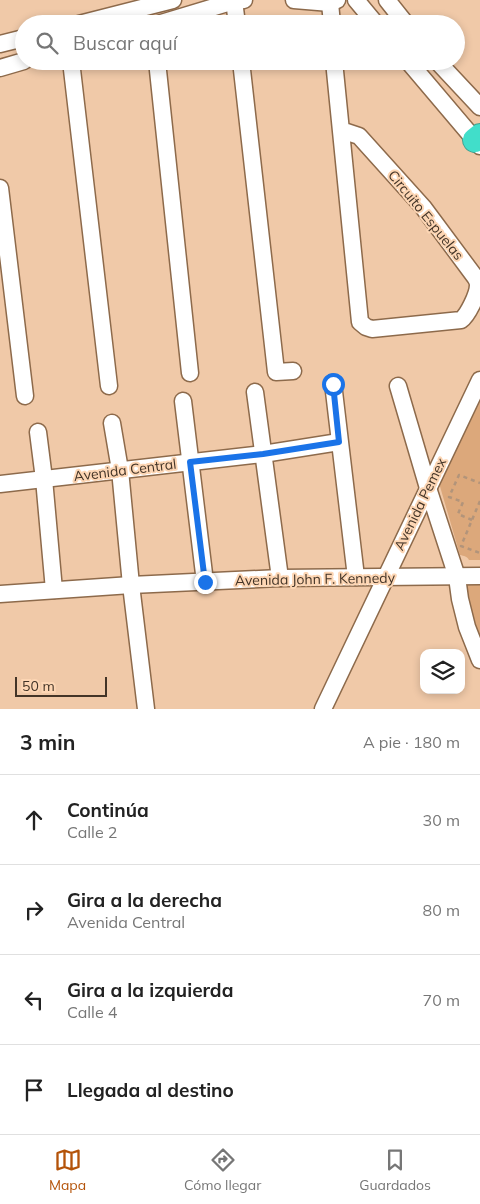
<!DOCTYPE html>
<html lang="es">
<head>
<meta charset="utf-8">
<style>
  body { margin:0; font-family:Mulish,sans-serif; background:#f2f2f2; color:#222 }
  .controls { position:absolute; right:15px; bottom:15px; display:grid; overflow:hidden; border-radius:10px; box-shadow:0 2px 8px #0003 }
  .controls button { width:45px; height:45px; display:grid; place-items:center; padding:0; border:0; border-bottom:1px solid #e0e0e0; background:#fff; color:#222; font:25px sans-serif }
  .scale { position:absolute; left:15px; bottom:12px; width:92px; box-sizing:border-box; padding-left:5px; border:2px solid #433427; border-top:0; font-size:14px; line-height:18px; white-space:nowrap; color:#433427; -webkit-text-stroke:4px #fdd6b4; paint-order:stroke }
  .stop { position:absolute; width:15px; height:15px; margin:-11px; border:4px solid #1a73e8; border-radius:50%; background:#fff }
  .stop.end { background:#1a73e8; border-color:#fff; box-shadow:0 1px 5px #0008 }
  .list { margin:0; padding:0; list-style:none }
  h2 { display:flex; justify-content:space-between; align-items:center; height:65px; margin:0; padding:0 20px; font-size:21px }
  h2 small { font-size:16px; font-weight:400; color:#767676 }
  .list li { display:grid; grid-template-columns:32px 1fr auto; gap:15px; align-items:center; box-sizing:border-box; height:90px; padding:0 20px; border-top:1px solid #e0e0e0 }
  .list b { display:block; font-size:19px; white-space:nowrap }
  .list p { margin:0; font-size:16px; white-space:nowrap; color:#767676 }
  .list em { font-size:16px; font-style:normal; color:#767676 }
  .icon { flex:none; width:28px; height:28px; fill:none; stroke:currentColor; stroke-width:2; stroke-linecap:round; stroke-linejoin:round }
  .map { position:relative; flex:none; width:480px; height:709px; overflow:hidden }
  .search { position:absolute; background:#fff; box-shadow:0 2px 8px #0003; left:15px; right:15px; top:15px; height:55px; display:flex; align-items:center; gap:12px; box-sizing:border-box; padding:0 18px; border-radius:28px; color:#767676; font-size:19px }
  .sheet { height:425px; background:#fff }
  nav { display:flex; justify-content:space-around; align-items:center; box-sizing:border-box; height:70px; border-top:1px solid #e0e0e0; background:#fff; font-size:14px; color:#767676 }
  nav a { display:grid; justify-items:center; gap:2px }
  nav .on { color:#b45309 }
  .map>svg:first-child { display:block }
</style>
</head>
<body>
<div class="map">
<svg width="480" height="709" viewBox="0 0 480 709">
  <rect width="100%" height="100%" fill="#f0c9a8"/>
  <g fill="#dca87b">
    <path d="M480,402V560H469C467,556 464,556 460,555L439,483Z"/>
    <path d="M480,580V649L469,622L465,581Z"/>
  </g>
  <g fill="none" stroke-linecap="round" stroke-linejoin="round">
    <defs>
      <g id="minor">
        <path d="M294,0L330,3L337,0"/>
        <path d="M356,0L376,24"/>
        <path d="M387,0L406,24"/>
        <path d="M234,1L237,24"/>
        <path d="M330,3L332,24"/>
        <path d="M79,24L173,0"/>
        <path d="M158,24L234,1L244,0"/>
        <path d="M0,44L24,38"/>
        <path d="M71,61L109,386"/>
        <path d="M157,61L190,373"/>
        <path d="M241,61L276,372L293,371"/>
        <path d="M334,61L360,322L366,327L372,329L461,320C468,315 478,294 478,285C478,281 477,280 475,277L423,207L359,136L341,130"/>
        <path d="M408,61L480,146"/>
        <path d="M437,61L480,107"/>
        <path d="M0,68L24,61"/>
        <path d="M0,188L25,396"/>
        <path d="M333,383L356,577"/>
        <path d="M398,386L428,488L457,577L460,599L467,627L480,660"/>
        <path d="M255,392L280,578"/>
        <path d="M183,401L205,582"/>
        <path d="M112,423L120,470L131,585L146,709"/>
        <path d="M38,432L44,479L54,590"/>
        <path d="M0,484L263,454L339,442"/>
        <path d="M0,594L131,585L280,578L480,576"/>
        <path d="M323,709L480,380"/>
      </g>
      <path id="highway" d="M475,140L480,136"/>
    </defs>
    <use href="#minor" stroke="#8d6a4b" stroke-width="19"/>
    <use href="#highway" stroke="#42a291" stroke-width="26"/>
    <g stroke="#b2947a" stroke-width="2.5" stroke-dasharray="4 4" stroke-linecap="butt">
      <path d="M480,501L461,546L480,553"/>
      <path d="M472,520L458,514L463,502L449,497L459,475L480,483"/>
    </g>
    <use href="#minor" stroke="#fff" stroke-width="16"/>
    <use href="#highway" stroke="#41deca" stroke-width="24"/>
  </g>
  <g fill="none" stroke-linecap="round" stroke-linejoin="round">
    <path stroke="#1a73e8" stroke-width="6" d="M205,582L190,462L263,454L339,442L333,384"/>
  </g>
  <g text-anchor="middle" stroke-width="4" stroke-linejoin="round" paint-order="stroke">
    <g font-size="14" fill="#433427" stroke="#fdd6b4">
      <text transform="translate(426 215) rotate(51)" y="5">Circuito Espuelas</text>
      <text transform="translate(125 470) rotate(-7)" y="5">Avenida Central</text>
      <text transform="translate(420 504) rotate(-64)" y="5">Avenida Pemex</text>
      <text transform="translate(315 579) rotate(-1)" y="5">Avenida John F. Kennedy</text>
    </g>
  </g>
</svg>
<div class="controls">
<button><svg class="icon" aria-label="layers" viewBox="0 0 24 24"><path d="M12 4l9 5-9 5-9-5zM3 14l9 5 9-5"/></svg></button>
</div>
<div class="scale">50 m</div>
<div class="stop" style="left:333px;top:384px"></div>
<div class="stop end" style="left:205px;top:582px"></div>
<div class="search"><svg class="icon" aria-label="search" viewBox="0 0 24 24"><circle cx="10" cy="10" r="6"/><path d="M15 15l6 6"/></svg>Buscar aquí</div>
</div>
<section class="sheet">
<h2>3 min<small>A pie · 180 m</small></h2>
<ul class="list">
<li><svg class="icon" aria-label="ahead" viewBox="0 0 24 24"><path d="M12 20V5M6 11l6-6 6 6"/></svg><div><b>Continúa</b><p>Calle 2</p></div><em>30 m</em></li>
<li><svg class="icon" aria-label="right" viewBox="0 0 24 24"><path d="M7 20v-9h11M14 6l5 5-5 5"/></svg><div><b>Gira a la derecha</b><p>Avenida Central</p></div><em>80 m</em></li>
<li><svg class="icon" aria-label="left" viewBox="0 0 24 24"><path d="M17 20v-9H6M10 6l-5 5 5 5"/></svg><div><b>Gira a la izquierda</b><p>Calle 4</p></div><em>70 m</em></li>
<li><svg class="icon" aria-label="arrive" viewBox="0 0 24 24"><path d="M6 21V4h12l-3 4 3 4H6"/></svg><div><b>Llegada al destino</b></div></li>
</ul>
</section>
<nav>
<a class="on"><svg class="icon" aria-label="map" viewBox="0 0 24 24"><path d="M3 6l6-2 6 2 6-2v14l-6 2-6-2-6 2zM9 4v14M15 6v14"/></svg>Mapa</a>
<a><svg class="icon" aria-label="directions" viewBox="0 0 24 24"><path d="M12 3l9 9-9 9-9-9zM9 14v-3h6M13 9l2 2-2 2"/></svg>Cómo llegar</a>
<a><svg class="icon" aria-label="saved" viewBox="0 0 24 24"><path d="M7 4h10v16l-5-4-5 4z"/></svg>Guardados</a>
</nav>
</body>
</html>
